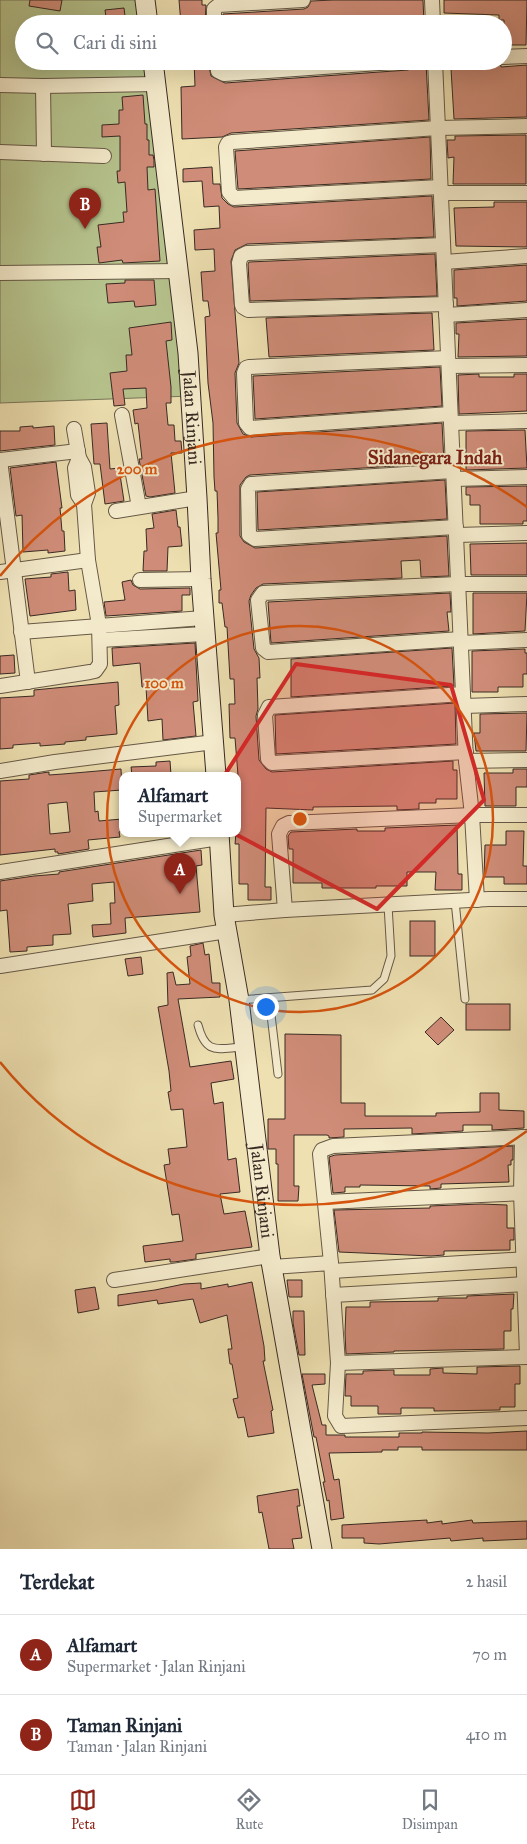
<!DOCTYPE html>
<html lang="id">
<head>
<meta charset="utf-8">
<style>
  body { margin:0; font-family:"IM FELL Great Primer",serif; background:#f6f6f7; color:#1f2937 }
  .you { position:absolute; left:265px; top:1006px; width:18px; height:18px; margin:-12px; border:4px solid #fff; border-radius:50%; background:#1a73e8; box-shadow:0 0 0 8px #1a73e833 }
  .badge { display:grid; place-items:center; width:32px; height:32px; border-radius:50%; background:#8f2418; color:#fff; font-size:16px; font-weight:700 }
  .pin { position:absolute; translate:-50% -41px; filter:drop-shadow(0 1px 2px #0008) }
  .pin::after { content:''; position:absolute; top:26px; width:18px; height:15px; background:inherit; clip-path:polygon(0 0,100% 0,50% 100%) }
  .popup { position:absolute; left:119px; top:772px; width:122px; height:65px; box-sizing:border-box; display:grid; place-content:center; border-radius:10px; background:#fff; filter:drop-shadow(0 1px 4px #0005); font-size:16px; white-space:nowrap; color:#747a83 }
  .popup b { font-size:19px; color:#1f2937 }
  .popup::after { content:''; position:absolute; left:50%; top:100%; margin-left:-10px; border:10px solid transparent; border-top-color:#fff }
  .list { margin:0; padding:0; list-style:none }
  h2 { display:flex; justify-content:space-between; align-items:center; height:65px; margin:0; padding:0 20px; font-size:21px }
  h2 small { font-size:16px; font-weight:400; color:#747a83 }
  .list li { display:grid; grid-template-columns:32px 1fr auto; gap:15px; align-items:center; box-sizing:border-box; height:80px; padding:0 20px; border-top:1px solid #e0e1e3 }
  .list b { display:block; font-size:19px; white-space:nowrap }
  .list p { margin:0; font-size:16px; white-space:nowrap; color:#747a83 }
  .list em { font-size:16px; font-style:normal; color:#747a83 }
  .icon { flex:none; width:28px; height:28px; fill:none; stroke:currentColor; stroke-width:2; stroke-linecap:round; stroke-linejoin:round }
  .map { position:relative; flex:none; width:527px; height:1549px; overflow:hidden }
  .search { position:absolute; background:#fff; box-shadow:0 5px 20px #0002; left:15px; right:15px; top:15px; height:55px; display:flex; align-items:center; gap:12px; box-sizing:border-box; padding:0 18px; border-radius:28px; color:#747a83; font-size:19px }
  .sheet { height:225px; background:#fff }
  nav { display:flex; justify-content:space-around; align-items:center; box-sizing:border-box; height:70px; border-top:1px solid #e0e1e3; background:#fff; font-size:14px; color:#747a83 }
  nav a { display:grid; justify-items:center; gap:2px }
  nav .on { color:#8f2418 }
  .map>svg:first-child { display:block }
</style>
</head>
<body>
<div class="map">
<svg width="527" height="1549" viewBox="0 0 527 1549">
  <rect width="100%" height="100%" fill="#eee0b1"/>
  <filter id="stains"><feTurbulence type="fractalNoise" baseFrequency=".004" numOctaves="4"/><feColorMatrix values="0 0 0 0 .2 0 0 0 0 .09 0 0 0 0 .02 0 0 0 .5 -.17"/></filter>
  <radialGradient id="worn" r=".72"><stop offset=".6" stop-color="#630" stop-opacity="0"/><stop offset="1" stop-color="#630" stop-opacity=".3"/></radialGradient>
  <path fill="#b6c38d" stroke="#787658" d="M0,0H143L146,24H24V61H151L191,396L0,403Z"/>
  <g fill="#cf8c78" stroke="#392a23" fill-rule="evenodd">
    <path d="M30,0H62L60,11L29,6Z"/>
    <path d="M179,0H202V5H206L205,24H181Z"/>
    <path d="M334,0H423L424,24H223V14L304,9L308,7L311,1Z"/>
    <path d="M444,0H527L526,45H504V20H499V15L444,13Z"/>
    <path d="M124,8L126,24H107L105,10Z"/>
    <path d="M194,61H208L211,76L225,83L408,70L412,68L415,63H426L429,120L231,133L222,137L182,139L181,87L195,86Z"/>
    <path d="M226,61H280L226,65Z"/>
    <path d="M501,65V67L527,65V117L454,119L451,69Z"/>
    <path d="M143,95L145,124H147V140H149V155H153L154,160V167H147L148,190L155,189L160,261L123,263L122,260L99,263L97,247H101L98,225L124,222L123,212H127L125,182L118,183L117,171H120V136L102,137V125L119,124V110H123L122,97Z"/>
    <path d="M526,135V184H453L454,157L448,158L447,140H455V136Z"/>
    <path d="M430,137L431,179L238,189L235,151Z"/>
    <path d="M212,167L213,184H220L222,198L228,204L234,207L432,196L434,237L247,244L235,250L231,261L239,363L235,373L237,423L243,434L251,437L442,423L444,463L250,475L246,477L240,485V536L244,542L255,548L447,536L449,576L421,577L420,560L401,561L402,578L263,584L256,588L251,595L249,601L254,649L259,658L260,678H257L258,709L256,716L259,760L266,769L272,772L453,761V770H457V799H436V803H419V809L397,810V806L313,807V810L266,808L265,887H271V900H248V884H239V844H235L236,833H238V775L235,738H230L229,704H235L234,679H230L227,627H225L222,603H219V590H221L216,533H218V518L217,491H215L214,477L213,423L208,383L205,317L210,316L208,301H203L201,272L215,271L214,249L195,250L194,230L220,228L219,206L204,207L202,181L183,182V169Z"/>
    <path d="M494,202H527V247L456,246L454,208L494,207Z"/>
    <path d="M435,254L437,296L250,301L248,264L249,262Z"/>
    <path d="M527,265V301L457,306V298H454V270Z"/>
    <path d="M125,280H154L156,305L135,307L134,301L108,303L106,284L125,283Z"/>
    <path d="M432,313L434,350L269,357L266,318Z"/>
    <path d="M527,319V356L458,357L459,334H456V323Z"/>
    <path d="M171,322L172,340L166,341L171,387V403H166L168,425H174L175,441H181L182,453H171L175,493L150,497L146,496L139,459H142L138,423L135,424L133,410L147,408L146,388L123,389L125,405L114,406L110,373L127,371L126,355H132L129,328Z"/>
    <path d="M440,367L442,406L255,419L253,376Z"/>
    <path d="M479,374V377H514V374H527V411L459,414L458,375Z"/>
    <path d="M107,423L110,469L119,468L124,501L105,504L100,464H94L91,424Z"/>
    <path d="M33,426V428L54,426L55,445L0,451V431H20V427Z"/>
    <path d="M525,430L527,468L466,470V431Z"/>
    <path d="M56,462L62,508H60L62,531H64L65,551L48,553V550L23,552L22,515L16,516L10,468Z"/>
    <path d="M445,480L447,519L258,530L257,492Z"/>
    <path d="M527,486V521H523V524H480V505H470V495H466V487Z"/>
    <path d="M176,510L178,527H180L182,546L168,547L167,571H143L144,551H147L146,529L154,528L152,514Z"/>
    <path d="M527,543V575H471L470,544Z"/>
    <path d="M68,572L69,591L75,590L76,610L30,616L25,579L51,577V574Z"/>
    <path d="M131,580L133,585L140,589L190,588V595H182V611L106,616L104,602L125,600L122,582Z"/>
    <path d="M450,593L451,612H447L449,631L271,643L268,602Z"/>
    <path d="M473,593H527L525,631L473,634Z"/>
    <path d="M195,643L198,701L193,702L196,736L163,740L162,719L148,721L146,687H142L140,663L113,666L112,648Z"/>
    <path d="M452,648L454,686L291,697V659Z"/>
    <path d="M525,649V653H527V674H523V687H498V692H472V651Z"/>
    <path d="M14,655L15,673L0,674V656Z"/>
    <path d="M118,682L119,705L115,706L117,734L86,737V740L65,742V744L40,746V743L13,745V748L0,749V698L34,696V690Z"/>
    <path d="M455,703L456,744L276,754L275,715Z"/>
    <path d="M527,713L526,751H476L474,733H480V714Z"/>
    <path d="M170,761L171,775H132L131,767L156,766V762Z"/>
    <path d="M121,769L122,790L94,792L95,812L98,811L99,821L122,819V831L119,832L120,837L88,840L89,849L58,854V852H55V849L0,855V781L29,779V775L42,773L49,772V775L63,774ZM67,802L70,832L50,834L48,804Z"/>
    <path d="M513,769H527V787H516V806H485L484,773H513Z"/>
    <path d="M457,825L458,874H462V890H435L436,872H407V886H376V888H322V883H293V849H289L288,836L291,832L357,829V831H385V828Z"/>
    <path d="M506,831H524L523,866H527V884H504V877H484L485,845H506Z"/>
    <path d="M201,850L202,865L196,866L200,912L125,918L126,933L93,937L92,925L111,924L110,903H115L114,882L92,884L93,901L68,904L71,934L53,935V945L27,947V951L10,952L7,910L0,911V881L34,876L59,874V872Z"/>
    <rect x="410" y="921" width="25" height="35"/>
    <path d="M203,943L205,955L209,954L212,983H220V997L178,999L190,1067L231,1061L234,1079L211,1083L214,1104L223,1102L228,1160L236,1158L240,1192L220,1194L224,1214L245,1211L252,1247L196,1254V1259L174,1262H170V1259L145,1262L143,1246L183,1241L179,1214L172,1215L164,1165L170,1164L168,1149L187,1147L183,1109L171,1110L168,1092L171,1091L169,1071L158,1007L168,1005L167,973L173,972L176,985L190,984L187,957L191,956L190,946Z"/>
    <path d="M141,957L143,974L128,976L125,959Z"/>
    <rect x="466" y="1004" width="44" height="26"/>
    <path d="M441,1017L454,1030L438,1045L425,1032Z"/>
    <path d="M285,1034L341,1035V1103H365V1116H436V1113L480,1112V1093H499V1110L524,1111V1128L492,1130V1125H463V1131L412,1134V1128L344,1129V1137L329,1138V1136L327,1135H294V1186H299L298,1201H278V1164H276V1149H268V1119H285Z"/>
    <path d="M513,1146V1160H511V1165H508L509,1182L441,1184V1188L430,1189V1186L360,1185V1187H345V1192L333,1193L329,1157L335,1155Z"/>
    <path d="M481,1204L507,1205V1228H514V1240H510V1250L444,1251V1255L431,1256L339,1252L334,1210L430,1208V1206Z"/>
    <path d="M287,1280H302V1297H289Z"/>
    <path d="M252,1282L264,1346L265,1361H263L273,1410L271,1411L274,1433L248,1437L244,1417L238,1418L233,1399L238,1398L232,1364H230L228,1349H232L227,1315L200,1323L193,1299L158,1304L157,1300L118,1306V1295L155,1290L184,1284L201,1283V1289L228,1284V1287Z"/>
    <path d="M95,1287L99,1309L78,1313L75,1290Z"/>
    <path d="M514,1294L513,1309H511V1331H504V1349L394,1351V1352L346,1354L345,1333L346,1307H370V1302L438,1301V1298H467V1296Z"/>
    <path d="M293,1311H304L305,1355H299L293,1323Z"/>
    <path d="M520,1366V1384H515V1407H500V1410L434,1411V1408H401V1414H378V1406H351V1396H345L346,1374H363V1371L394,1370V1375H430V1369L443,1368V1373L477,1374V1367Z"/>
    <path d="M302,1374H325V1384L312,1385L322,1425H326V1435H345V1437H399V1433H422V1432L488,1433L527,1431V1450H422V1447H398V1450H382V1452L329,1453L334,1480L339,1479L344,1518L331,1520L329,1500L327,1501L323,1482H325L316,1437H314Z"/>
    <path d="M298,1489L300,1506H297L302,1538L292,1539L294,1549H269L262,1512L259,1513L257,1496Z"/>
    <path d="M427,1520V1523L442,1521V1524L472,1520L473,1523L527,1521V1539L483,1541V1538L451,1541L450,1538L379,1544L364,1543V1538H342V1525Z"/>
  </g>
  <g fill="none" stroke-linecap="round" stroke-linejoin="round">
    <defs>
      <g id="lane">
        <path d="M455,901L465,999"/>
        <path d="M269,998L278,1074"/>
        <path d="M239,1000L372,990L384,979L391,956L388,905"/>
        <path d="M198,1025C206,1056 218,1048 244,1047"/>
      </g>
      <g id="street">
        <path d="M432,0L433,24"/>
        <path d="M214,24V9L219,5L303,0"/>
        <path d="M503,57L527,56"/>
        <path d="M217,61L218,71L224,74L407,61"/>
        <path d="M435,61L466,761L472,815L477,900"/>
        <path d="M0,85L43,86L156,84"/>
        <path d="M43,86L44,154"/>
        <path d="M0,152L104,156"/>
        <path d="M440,187L234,198L229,192L226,147L228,143L232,142L438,128L527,126"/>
        <path d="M442,193H527"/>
        <path d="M443,245L247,253L241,256L239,263L242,305L243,307L248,310L446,304"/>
        <path d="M444,262L527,256"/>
        <path d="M0,273L178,271"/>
        <path d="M446,315L527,310"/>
        <path d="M448,358L249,367L246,368L244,373L246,423L250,428L450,414"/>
        <path d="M449,366L527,365"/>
        <path d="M122,415L139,507"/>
        <path d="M451,423L527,421"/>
        <path d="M74,429L79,458L84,467L88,493L84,504"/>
        <path d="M0,460L28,682"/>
        <path d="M0,460L78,451"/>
        <path d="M453,471L251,484L248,489L249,535L255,539L456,527"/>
        <path d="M454,479L527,477"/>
        <path d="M116,511L197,498"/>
        <path d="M457,535L527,533"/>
        <path d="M0,572L88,560"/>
        <path d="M140,580L201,579"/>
        <path d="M21,632L203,618"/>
        <path d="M461,639L268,652L263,648L258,600L263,593L458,584H527"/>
        <path d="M100,640L204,634"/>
        <path d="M461,643L527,640"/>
        <path d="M0,686L90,672L95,671L100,664L99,625L88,560L84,504L78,495L75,468L79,458"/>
        <path d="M463,694L269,707L265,715L268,759L272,763L466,752"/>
        <path d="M464,706L527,704"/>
        <path d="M466,761L527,760"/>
        <path d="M0,771L55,762L214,742"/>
        <path d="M0,872L219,838"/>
        <path d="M285,910L279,834L283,826L289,823L472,815H527"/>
        <path d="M224,915L285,910L489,899H527"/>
        <path d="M0,966L227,931"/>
        <path d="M522,1137L521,1193L527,1355"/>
        <path d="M325,1202L527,1193"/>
        <path d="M331,1263L320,1154L322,1150L333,1146L527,1137"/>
        <path d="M272,1267L331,1263L338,1363L335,1416L341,1426L527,1418"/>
        <path d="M332,1271L527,1259"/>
        <path d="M114,1280L270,1256"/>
        <path d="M333,1295L527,1284"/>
        <path d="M338,1363L527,1357"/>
      </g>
      <g id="secondary">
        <path d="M145,0L148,24"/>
        <path id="s1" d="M153,61L188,353L197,498L201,579L216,775"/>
        <path id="s2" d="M219,833L224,915L239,1000L270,1256L322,1549"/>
      </g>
    </defs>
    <use href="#lane" stroke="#665846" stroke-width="9"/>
    <use href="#street" stroke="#665846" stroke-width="16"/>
    <use href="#secondary" stroke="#392a23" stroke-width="21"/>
    <use href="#lane" stroke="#f4ebcc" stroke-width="7"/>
    <use href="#street" stroke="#f4ebcc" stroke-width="14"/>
    <use href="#secondary" stroke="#f4ebcc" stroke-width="19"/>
  </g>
  <path fill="#d62828" fill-opacity="0.2" stroke="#d62828" stroke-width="4" stroke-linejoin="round" d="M296,664L451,685L484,800L377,909L199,815Z"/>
  <g fill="none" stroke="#d6540e" stroke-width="2.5">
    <circle cx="300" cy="819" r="193"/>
    <path d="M527 1131A386 386 0 0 1 0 1062M0 576A386 386 0 0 1 527 507"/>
  </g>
  <g text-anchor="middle" stroke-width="4" stroke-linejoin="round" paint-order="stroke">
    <g font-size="18" fill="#392a23" stroke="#f4ebcc">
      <text dy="6" stroke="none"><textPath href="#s1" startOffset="359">Jalan Rinjani</textPath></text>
      <text dy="6" stroke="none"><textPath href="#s2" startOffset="361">Jalan Rinjani</textPath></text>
    </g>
    <g font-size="19" font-weight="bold" fill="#7a1f14" stroke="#f4ebcc">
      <text x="435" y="464">Sidanegara Indah</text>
    </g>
  </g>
  <circle cx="300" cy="819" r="8" fill="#d6540e" stroke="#f4ebcc" stroke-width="2.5"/>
  <g font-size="15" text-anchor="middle" font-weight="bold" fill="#d6540e" stroke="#f4ebcc" stroke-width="4" stroke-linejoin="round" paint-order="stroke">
    <text x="137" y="474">200 m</text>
    <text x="164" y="688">100 m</text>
  </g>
  <rect width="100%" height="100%" filter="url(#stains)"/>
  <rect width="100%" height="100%" fill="url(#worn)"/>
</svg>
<div class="you"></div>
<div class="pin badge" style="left:180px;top:894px">A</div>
<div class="popup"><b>Alfamart</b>Supermarket</div>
<div class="pin badge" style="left:85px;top:229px">B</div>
<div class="search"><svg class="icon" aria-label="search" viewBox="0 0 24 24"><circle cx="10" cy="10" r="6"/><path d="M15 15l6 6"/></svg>Cari di sini</div>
</div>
<section class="sheet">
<h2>Terdekat<small>2 hasil</small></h2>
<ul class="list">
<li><span class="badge">A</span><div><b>Alfamart</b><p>Supermarket · Jalan Rinjani</p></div><em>70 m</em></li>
<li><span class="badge">B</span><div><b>Taman Rinjani</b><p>Taman · Jalan Rinjani</p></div><em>410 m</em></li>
</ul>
</section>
<nav>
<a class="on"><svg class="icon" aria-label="map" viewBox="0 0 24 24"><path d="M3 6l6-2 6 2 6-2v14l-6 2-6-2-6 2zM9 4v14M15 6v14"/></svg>Peta</a>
<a><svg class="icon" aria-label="directions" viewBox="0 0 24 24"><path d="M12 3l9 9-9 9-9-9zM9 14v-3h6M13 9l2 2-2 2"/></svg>Rute</a>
<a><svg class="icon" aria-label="saved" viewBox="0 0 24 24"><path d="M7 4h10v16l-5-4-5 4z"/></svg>Disimpan</a>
</nav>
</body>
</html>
